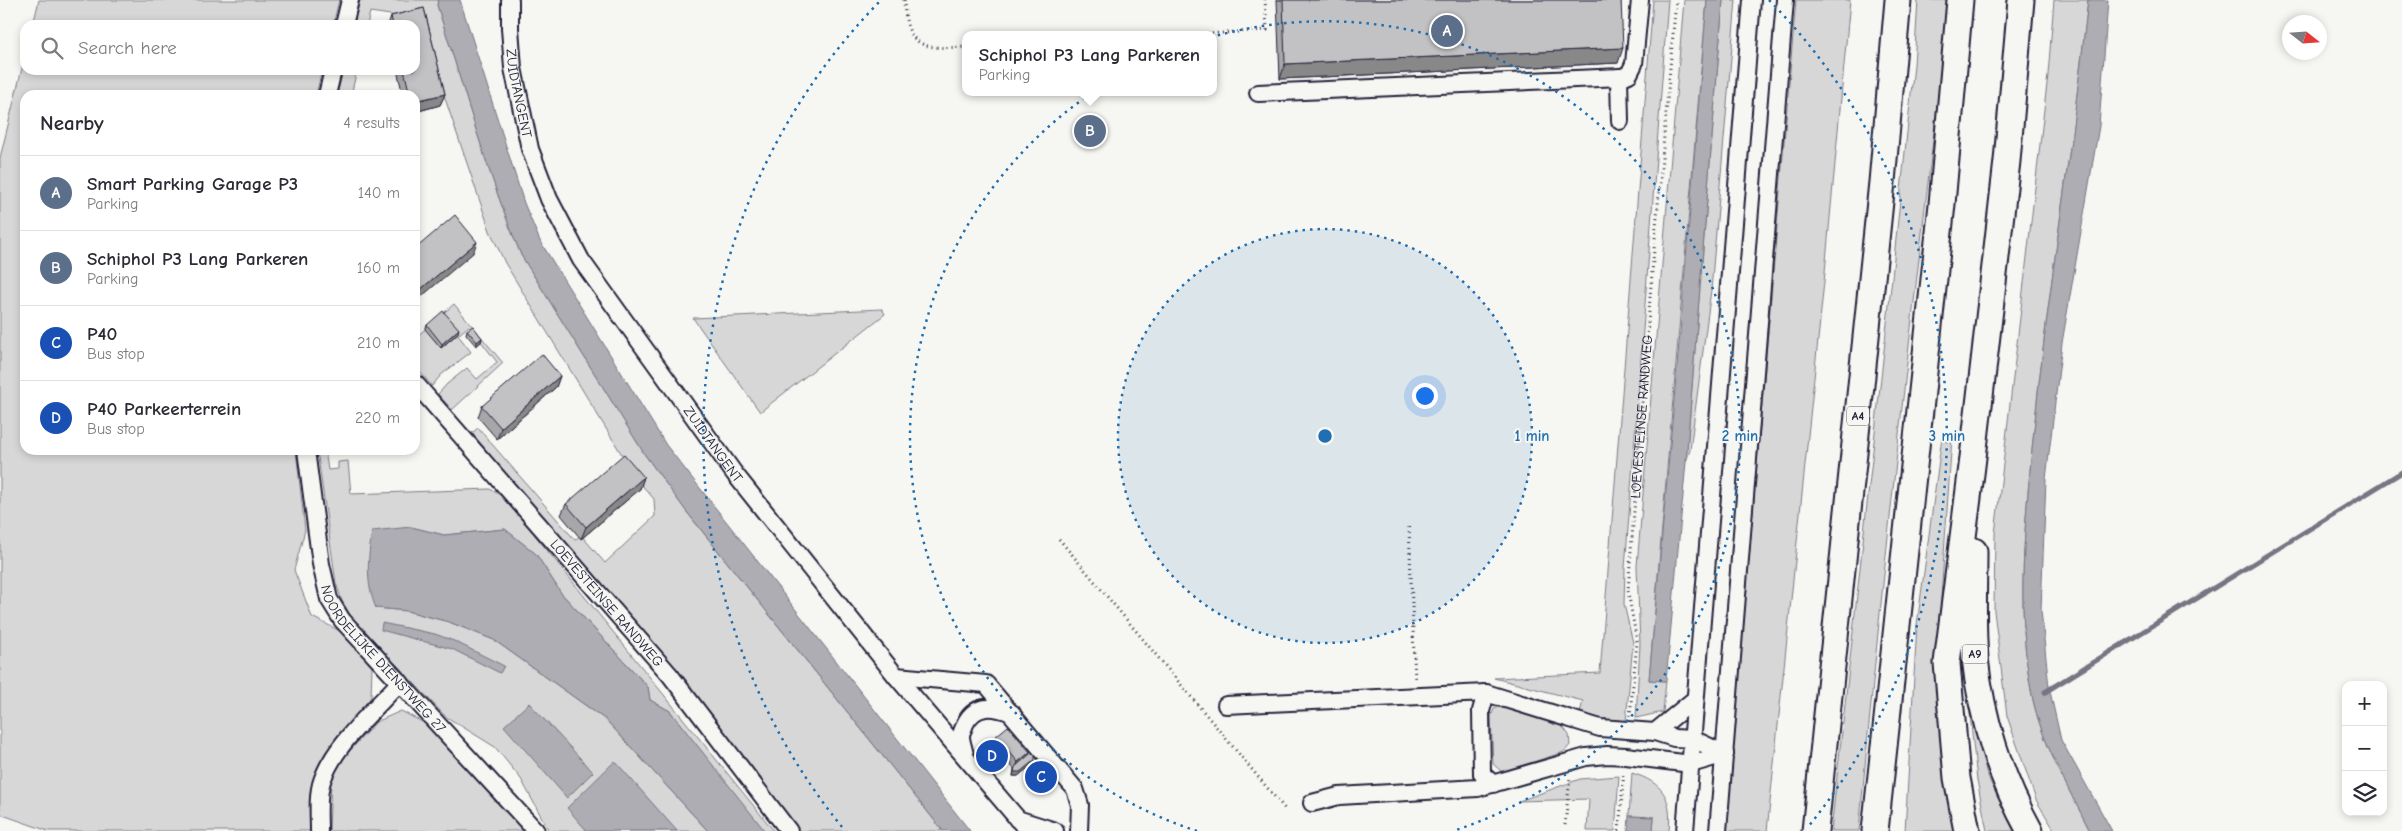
<!DOCTYPE html>
<html lang="en">
<head>
<meta charset="utf-8">
<style>
  body { margin:0; font-family:"Comic Neue",sans-serif; background:#f2f2f3; color:#2b2b33 }
  .controls { position:absolute; right:15px; bottom:15px; display:grid; overflow:hidden; border-radius:10px; box-shadow:0 2px 8px #0003 }
  .controls button { width:45px; height:45px; display:grid; place-items:center; padding:0; border:0; border-bottom:1px solid #e1e1e2; background:#fff; color:#2b2b33; font:25px sans-serif }
  .compass { position:absolute; left:2282px; top:15px; width:45px; height:45px; border-radius:50%; background:#fff; box-shadow:0 2px 8px #0003; rotate:107deg }
  .you { position:absolute; left:1424px; top:395px; width:18px; height:18px; margin:-12px; border:4px solid #fff; border-radius:50%; background:#1a73e8; box-shadow:0 0 0 8px #1a73e833 }
  .badge { display:grid; place-items:center; width:32px; height:32px; border-radius:50%; background:#2563eb; color:#fff; font-size:16px; font-weight:700 }
  .pin { position:absolute; translate:-50% -50%; border:2px solid #fff; box-shadow:0 1px 5px #0006 }
  .popup { position:absolute; left:962px; top:31px; width:255px; height:65px; box-sizing:border-box; display:grid; place-content:center; border-radius:10px; background:#fff; filter:drop-shadow(0 1px 4px #0005); font-size:16px; white-space:nowrap; color:#7c7c81 }
  .popup b { font-size:19px; color:#2b2b33 }
  .popup::after { content:''; position:absolute; left:50%; top:100%; margin-left:-10px; border:10px solid transparent; border-top-color:#fff }
  .list { margin:0; padding:0; list-style:none }
  h2 { display:flex; justify-content:space-between; align-items:center; height:65px; margin:0; padding:0 20px; font-size:21px }
  h2 small { font-size:16px; font-weight:400; color:#7c7c81 }
  .list li { display:grid; grid-template-columns:32px 1fr auto; gap:15px; align-items:center; box-sizing:border-box; height:75px; padding:0 20px; border-top:1px solid #e1e1e2 }
  .list b { display:block; font-size:19px; white-space:nowrap }
  .list p { margin:0; font-size:16px; white-space:nowrap; color:#7c7c81 }
  .list em { font-size:16px; font-style:normal; color:#7c7c81 }
  .icon { flex:none; width:28px; height:28px; fill:none; stroke:currentColor; stroke-width:2; stroke-linecap:round; stroke-linejoin:round }
  .map { position:relative; flex:none; width:2402px; height:831px; overflow:hidden }
  .search { position:absolute; background:#fff; box-shadow:0 2px 8px #0003; left:20px; top:20px; width:400px; height:55px; display:flex; align-items:center; gap:12px; box-sizing:border-box; padding:0 18px; border-radius:15px; color:#7c7c81; font-size:19px }
  .panel { position:absolute; background:#fff; box-shadow:0 2px 8px #0003; left:20px; top:90px; width:400px; height:365px; border-radius:15px }
  .map>svg:first-child { display:block }
</style>
</head>
<body>
<div class="map">
<svg width="2402" height="831" viewBox="0 0 2402 831">
  <rect width="100%" height="100%" fill="#f6f6f2"/>
  <filter id="ink" filterUnits="userSpaceOnUse"><feTurbulence type="fractalNoise" baseFrequency=".02" numOctaves="2"/><feDisplacementMap in="SourceGraphic" scale="10" xChannelSelector="R" yChannelSelector="G"/><feConvolveMatrix kernelMatrix="1 2 1 2 8 2 1 2 1" color-interpolation-filters="sRGB"/></filter>
  <g filter="url(#ink)">
    <g fill="#d7d7d7" stroke="#7c7c89">
      <path d="M39,0H339L333,25H33Z"/>
      <path d="M360,0H438L437,5C464,88 487,174 521,255L645,455L686,511L943,831H797L472,433L478,428L575,540L581,535L605,563L655,516L654,499L638,481L505,263L490,231L418,19L370,12L367,25H354Z"/>
      <path d="M1653,0H1668L1625,568L1624,604L1633,643L1626,721L1603,719L1580,713L1583,701L1494,678L1600,673Z"/>
      <path d="M1684,0H1707L1649,680L1666,681L1663,712L1636,718L1640,644L1637,566Z"/>
      <path d="M1723,0H1736L1711,290L1690,450L1686,462Z"/>
      <path d="M1796,0H1850L1825,272L1767,831H1726Z"/>
      <path d="M1918,0H1950C1916,277 1884,553 1859,831H1831L1891,287L1914,65Z"/>
      <path d="M2054,0H2088C2073,147 2047,293 2033,440C2025,522 2016,608 2031,690C2040,741 2067,785 2090,831H2055L2036,800L2007,716L1994,611L1995,534L2048,75Z"/>
      <path d="M25,56V70H322L316,95H25V450H296L305,530L294,570L312,617L342,632L372,667L371,697L322,761L318,773L315,831H48L0,814V158Z"/>
      <path d="M343,70H357L351,95H337Z"/>
      <path d="M454,304L503,363L452,410L438,394L447,384L467,368L477,379L497,362L469,326L458,335L471,352L441,375L432,386L415,366V338Z"/>
      <path d="M882,309L885,314L760,412L693,318Z"/>
      <path d="M1942,437H1952L1939,627L1957,831H1905L1917,625Z"/>
      <path d="M317,450H325L328,470L338,469V462L348,461L351,494L490,489L500,495L517,513L774,831H762L670,711L650,700L648,687L561,593L536,554L505,529L444,535L411,527L376,608L407,611L449,622L494,640L606,720L708,831H549L521,779L495,747L445,716L351,616L342,601L336,583Z"/>
      <path d="M1968,696L1987,775L2014,831H1987L1977,780Z"/>
      <path d="M1499,707L1563,727L1569,735L1570,745L1564,752L1502,772L1493,764L1491,717L1494,709Z"/>
      <path d="M401,711L426,724L526,831H329L331,781L335,767L376,722Z"/>
      <path d="M1632,773C1664,783 1672,798 1669,831H1653L1654,817L1629,816Z"/>
      <path d="M1619,776L1615,831H1587L1589,799L1519,801L1580,779Z"/>
    </g>
    <g fill="#adadb3" stroke="#757583">
      <path d="M438,0H460L524,203L540,241L666,445L970,831H943L686,511L645,455L521,255C487,174 464,88 437,5Z"/>
      <path d="M1707,0H1723L1686,462L1666,681L1649,680L1680,333Z"/>
      <path d="M2088,0H2108L2099,126L2062,343L2046,479L2041,610L2049,687L2061,740L2112,831H2090C2067,785 2040,741 2031,690C2016,608 2025,522 2033,440C2047,293 2073,147 2088,0Z"/>
      <path d="M411,527L444,535L505,529L536,554L561,593L648,687L650,700L670,711L765,831H708L606,720L494,640L449,622L407,611L376,608C365,582 368,559 372,531Z"/>
      <path d="M382,623L435,634L454,641L504,666L500,673L452,649L381,630Z"/>
      <path d="M529,703L593,772L567,798L504,726Z"/>
      <path d="M615,761L677,831H587L567,808Z"/>
      <path d="M1629,816L1654,817L1653,831H1628Z"/>
    </g>
    <g fill="none" stroke-linecap="round" stroke-linejoin="round">
      <path stroke="#757583" stroke-width="5" d="M2045,692L2402,472"/>
      <defs>
        <g id="minor">
          <path id="s2" d="M510,0V28L513,68L530,149L549,199L581,260L734,473L896,676L1028,831"/>
          <path d="M344,25L350,0"/>
          <path d="M1619,77L1620,121"/>
          <path d="M1258,93L1622,77L1629,74L1634,64L1640,0"/>
          <path d="M327,95L333,70"/>
          <path id="s3" d="M415,383L670,675L789,831"/>
          <path id="s4" d="M306,450L321,564L329,599L342,620L536,831"/>
          <path d="M896,676L986,684L1075,789L1080,805L1079,831"/>
          <path d="M1486,693L1481,711L1482,774L1493,784"/>
          <path d="M1226,705L1486,693L1600,728L1655,732L1674,738L1693,739L1725,754"/>
          <path d="M1655,732L1695,699"/>
          <path d="M965,755C964,749 961,742 961,736C961,732 964,728 965,724C975,703 994,706 1012,713"/>
          <path d="M1312,803L1339,796L1478,788L1586,757L1607,755L1626,756L1691,764L1725,754"/>
          <path d="M1017,819L1055,831"/>
          <path d="M319,831C319,816 317,795 322,781C334,745 374,710 400,682"/>
          <path d="M1685,831L1752,0"/>
          <path d="M1718,831L1785,0"/>
        </g>
        <g id="highway">
          <path d="M1974,551C1974,587 1972,623 1975,658C1981,717 2001,779 2030,831"/>
          <path d="M1815,831L1882,182L1898,0"/>
          <path d="M1875,831L1942,204L1960,0"/>
          <path d="M1967,831L1957,778L1947,663L1972,466L2007,161L2021,0"/>
        </g>
      </defs>
      <use href="#minor" stroke="#22223b" stroke-width="20"/>
      <use href="#highway" stroke="#22223b" stroke-width="29"/>
      <g stroke="#22223b" stroke-width="3" stroke-dasharray="1 4" stroke-linecap="butt">
        <path d="M904,0C906,49 923,49 966,47"/>
        <path d="M1192,35L1267,30L1265,0"/>
        <path d="M1409,527L1415,681"/>
        <path d="M1059,539L1285,809"/>
        <path id="s1" d="M1630,716L1637,642L1628,591L1651,284L1676,0"/>
        <path d="M1565,825L1570,778"/>
        <path d="M1619,831L1624,772"/>
      </g>
      <use href="#minor" stroke="#f6f6f2" stroke-width="16"/>
      <use href="#highway" stroke="#f6f6f2" stroke-width="25"/>
    </g>
    <g fill="#a7a7a9" stroke="#22223b">
      <path d="M1277,0H1621L1618,63L1280,79Z"/>
      <path d="M424,8L445,94L440,105L415,112V95H403L397,70H415V25H388L391,16Z"/>
      <path d="M427,325L458,333L441,348L425,329Z"/>
      <path d="M467,330L482,338L481,342L476,346L466,334Z"/>
      <path d="M560,376L556,387L497,439L478,417L482,406Z"/>
      <path d="M644,477L640,489L581,539L561,515L566,504Z"/>
      <path d="M996,736L1030,752L1028,755L1035,760L1033,764L1018,776H1013L1014,769L993,744Z"/>
    </g>
    <g fill="#888889" stroke="#22223b">
      <path d="M1623,48L1618,63L1280,79L1285,64Z"/>
      <path d="M445,94L440,105L415,112V101Z"/>
      <path d="M477,242L473,253L415,302V294Z"/>
      <path d="M459,329L458,333L441,348L442,344Z"/>
      <path d="M482,338L481,342L476,346L477,342Z"/>
      <path d="M560,376L556,387L497,439L501,428Z"/>
      <path d="M644,477L640,489L581,539L586,527Z"/>
      <path d="M1030,752L1027,759L1015,769L1018,762Z"/>
      <path d="M1035,760L1033,764L1018,776H1013L1014,772Z"/>
    </g>
    <g fill="#c2c2c4" stroke="#22223b">
      <path d="M1283,0H1621L1623,48L1285,64Z"/>
      <path d="M424,8L445,94L415,101V95H410L404,70H415V25H393L391,16Z"/>
      <path d="M455,215L477,242L415,294V249Z"/>
      <path d="M443,311L459,329L442,344L427,325Z"/>
      <path d="M473,326L482,338L477,342L467,330Z"/>
      <path d="M542,354L560,376L501,428L482,406Z"/>
      <path d="M624,454L644,477L586,527L566,504Z"/>
      <path d="M1008,726L1030,752L1018,762L996,736Z"/>
      <path d="M1030,754L1035,755V760L1020,772H1014L1015,767Z"/>
    </g>
  </g>
  <circle cx="1325" cy="436" r="207" fill="#1f6fb2" fill-opacity=".12"/>
  <g fill="none" stroke="#1f6fb2" stroke-width="2.5" stroke-dasharray="2.5 5">
    <circle cx="1325" cy="436" r="207"/>
    <path d="M1197 831A415 415 0 1 1 1453 831"/>
    <path d="M842 827A622 622 0 0 1 881 0M1769 0A622 622 0 0 1 1808 827"/>
  </g>
  <g text-anchor="middle" stroke-width="4" stroke-linejoin="round" paint-order="stroke">
    <g fill="#f6f6f2" stroke="#626272" stroke-width="1">
      <rect x="1847" y="406.5" width="22" height="19" rx="4"/>
      <rect x="1962.5" y="644.5" width="25" height="19" rx="4"/>
    </g>
    <g font-size="12" font-weight="bold" fill="#22223b">
      <text x="1858" y="420">A4</text>
      <text x="1975" y="658">A9</text>
    </g>
    <g font-size="14" fill="#22223b" stroke="#f6f6f2">
      <text dy="5" stroke="none"><textPath href="#s2" startOffset="94">ZUIDTANGENT</textPath></text>
      <text dy="5" stroke="none"><textPath href="#s1" startOffset="301">LOEVESTEINSE RANDWEG</textPath></text>
      <text dy="5" stroke="none"><textPath href="#s2" startOffset="500">ZUIDTANGENT</textPath></text>
      <text dy="5" stroke="none"><textPath href="#s3" startOffset="292">LOEVESTEINSE RANDWEG</textPath></text>
      <text dy="5" stroke="none"><textPath href="#s4" startOffset="231">NOORDELIJKE DIENSTWEG 27</textPath></text>
    </g>
  </g>
  <circle cx="1325" cy="436" r="8" fill="#1f6fb2" stroke="#f6f6f2" stroke-width="2.5"/>
  <g font-size="15" text-anchor="middle" font-weight="bold" fill="#1f6fb2" stroke="#f6f6f2" stroke-width="4" stroke-linejoin="round" paint-order="stroke">
    <text x="1532" y="441">1 min</text>
    <text x="1740" y="441">2 min</text>
    <text x="1947" y="441">3 min</text>
  </g>
</svg>
<div class="controls">
<button>+</button>
<button>−</button>
<button><svg class="icon" aria-label="layers" viewBox="0 0 24 24"><path d="M12 4l9 5-9 5-9-5zM3 14l9 5 9-5"/></svg></button>
</div>
<svg class="compass" viewBox="-18 -18 36 36"><path d="M0-13l5 13h-10z" fill="#e53935"/><path d="M0 13l5-13h-10z" fill="#7c7c81"/></svg>
<div class="you"></div>
<div class="pin badge" style="left:1447px;top:31px;background:#5c6f8a">A</div>
<div class="pin badge" style="left:1090px;top:131px;background:#5c6f8a">B</div>
<div class="popup"><b>Schiphol P3 Lang Parkeren</b>Parking</div>
<div class="pin badge" style="left:1041px;top:777px;background:#1a4fb4">C</div>
<div class="pin badge" style="left:992px;top:756px;background:#1a4fb4">D</div>
<div class="search"><svg class="icon" aria-label="search" viewBox="0 0 24 24"><circle cx="10" cy="10" r="6"/><path d="M15 15l6 6"/></svg>Search here</div>
<section class="panel">
<h2>Nearby<small>4 results</small></h2>
<ul class="list">
<li><span class="badge" style="background:#5c6f8a">A</span><div><b>Smart Parking Garage P3</b><p>Parking</p></div><em>140 m</em></li>
<li><span class="badge" style="background:#5c6f8a">B</span><div><b>Schiphol P3 Lang Parkeren</b><p>Parking</p></div><em>160 m</em></li>
<li><span class="badge" style="background:#1a4fb4">C</span><div><b>P40</b><p>Bus stop</p></div><em>210 m</em></li>
<li><span class="badge" style="background:#1a4fb4">D</span><div><b>P40 Parkeerterrein</b><p>Bus stop</p></div><em>220 m</em></li>
</ul>
</section>
</div>
</body>
</html>
